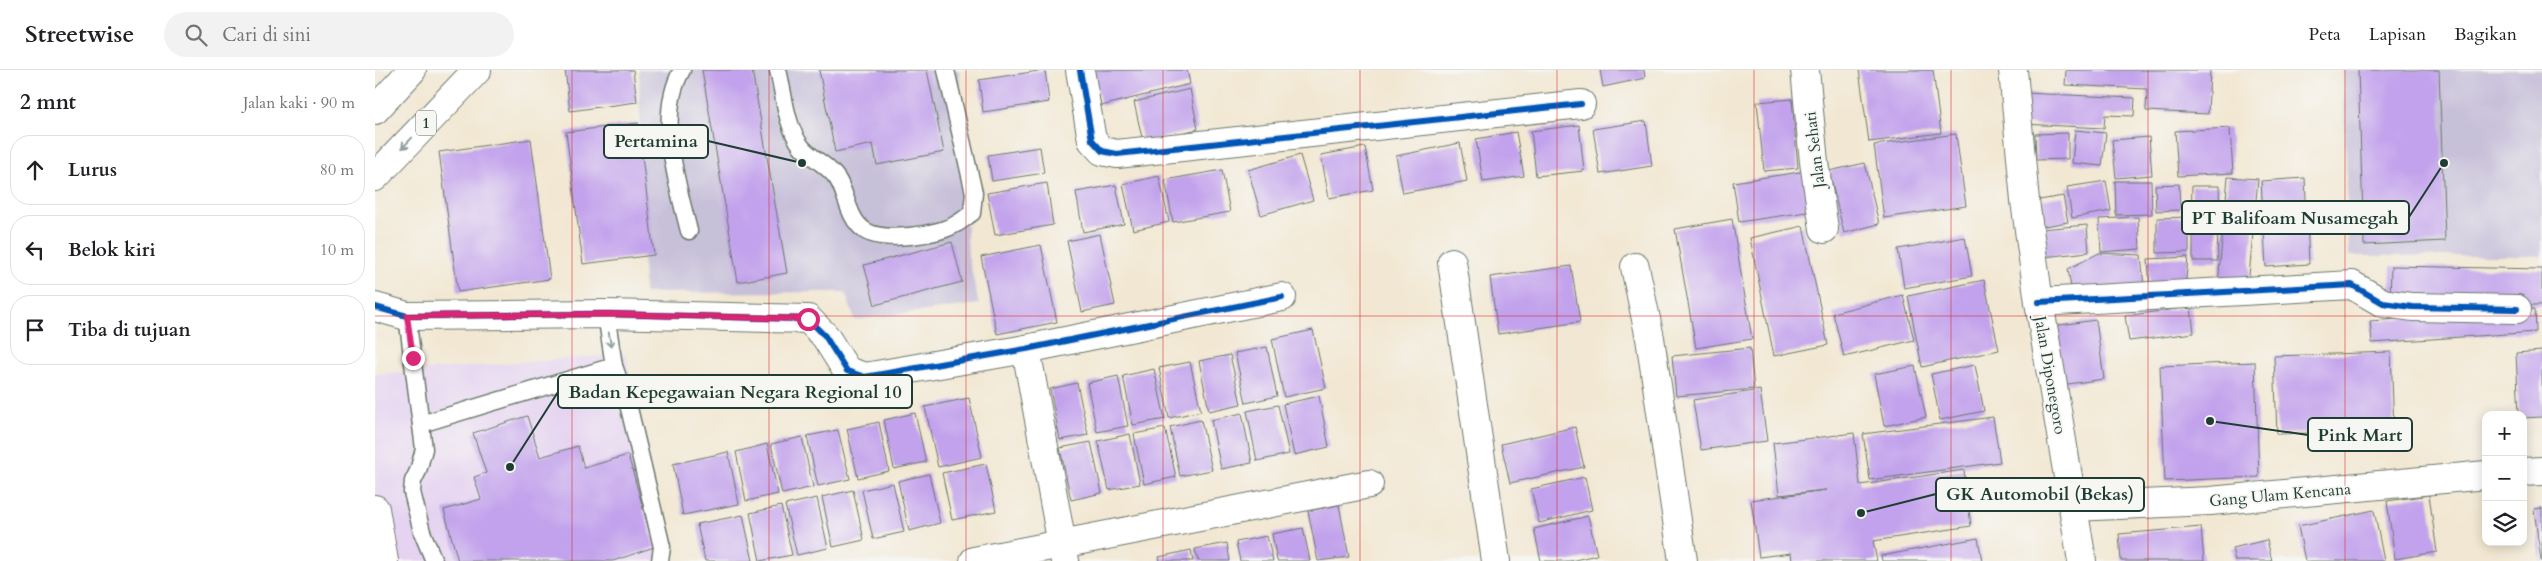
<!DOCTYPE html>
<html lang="id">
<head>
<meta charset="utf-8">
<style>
  body { margin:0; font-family:Cardo,serif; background:#f2f2f2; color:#202124 }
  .controls { position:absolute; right:15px; bottom:15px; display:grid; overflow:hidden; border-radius:10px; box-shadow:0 2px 12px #0003 }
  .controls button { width:45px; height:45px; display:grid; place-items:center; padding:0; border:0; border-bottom:1px solid #e0e0e0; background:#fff; color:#202124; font:25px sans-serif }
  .stop { position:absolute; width:15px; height:15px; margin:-11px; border:4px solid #db2777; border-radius:50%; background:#fff }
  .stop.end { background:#db2777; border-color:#fff; box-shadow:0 1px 5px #0008 }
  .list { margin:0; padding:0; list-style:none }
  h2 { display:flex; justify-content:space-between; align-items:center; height:65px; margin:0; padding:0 20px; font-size:21px }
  h2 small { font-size:16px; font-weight:400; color:#757577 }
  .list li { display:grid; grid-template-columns:32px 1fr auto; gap:15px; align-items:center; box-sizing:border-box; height:70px; margin:0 10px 10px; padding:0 10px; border:1px solid #e0e0e0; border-radius:20px }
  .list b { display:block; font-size:19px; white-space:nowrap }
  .list em { font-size:16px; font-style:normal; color:#757577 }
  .icon { flex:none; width:28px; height:28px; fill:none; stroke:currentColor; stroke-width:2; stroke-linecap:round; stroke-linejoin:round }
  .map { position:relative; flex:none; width:2167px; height:491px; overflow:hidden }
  header { display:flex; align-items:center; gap:30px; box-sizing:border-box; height:70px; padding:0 25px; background:#fff; border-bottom:1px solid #e0e0e0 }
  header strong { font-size:24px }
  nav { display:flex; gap:28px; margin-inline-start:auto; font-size:18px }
  .search { width:350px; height:45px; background:#f2f2f2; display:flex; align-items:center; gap:12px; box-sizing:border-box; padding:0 18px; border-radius:28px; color:#757577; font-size:19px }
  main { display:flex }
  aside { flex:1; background:#fff }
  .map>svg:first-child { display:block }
</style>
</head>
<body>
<header>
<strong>Streetwise</strong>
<div class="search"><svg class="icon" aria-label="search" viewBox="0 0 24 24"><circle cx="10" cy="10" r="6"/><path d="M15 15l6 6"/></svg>Cari di sini</div>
<nav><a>Peta</a><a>Lapisan</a><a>Bagikan</a></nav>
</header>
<main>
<aside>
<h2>2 mnt<small>Jalan kaki · 90 m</small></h2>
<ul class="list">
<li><svg class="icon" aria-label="ahead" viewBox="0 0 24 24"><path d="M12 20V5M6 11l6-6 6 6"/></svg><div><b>Lurus</b></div><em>80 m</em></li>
<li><svg class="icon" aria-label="left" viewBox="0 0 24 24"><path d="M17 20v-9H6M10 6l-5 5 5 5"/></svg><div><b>Belok kiri</b></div><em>10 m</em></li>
<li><svg class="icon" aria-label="arrive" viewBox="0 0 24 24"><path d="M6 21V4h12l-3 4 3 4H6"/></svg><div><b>Tiba di tujuan</b></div></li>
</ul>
</aside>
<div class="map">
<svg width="2167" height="491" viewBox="0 0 2167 491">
  <rect width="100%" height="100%" fill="#f6f6f2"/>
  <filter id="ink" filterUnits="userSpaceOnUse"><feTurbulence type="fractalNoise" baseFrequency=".02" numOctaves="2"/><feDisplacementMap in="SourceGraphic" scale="10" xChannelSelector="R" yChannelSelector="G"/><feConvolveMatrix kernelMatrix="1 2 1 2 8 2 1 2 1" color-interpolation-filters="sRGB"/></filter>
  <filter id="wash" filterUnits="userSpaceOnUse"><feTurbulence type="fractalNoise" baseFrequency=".0096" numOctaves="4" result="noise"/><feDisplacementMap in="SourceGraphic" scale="20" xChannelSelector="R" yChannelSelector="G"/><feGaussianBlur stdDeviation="1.12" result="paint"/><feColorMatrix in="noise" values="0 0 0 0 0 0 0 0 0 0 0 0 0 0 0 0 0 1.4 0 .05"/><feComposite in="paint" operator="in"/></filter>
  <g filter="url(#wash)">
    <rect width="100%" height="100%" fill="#f2e7d2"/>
    <path fill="#e5d3f1" d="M251,284L284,491H0V304Z"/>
    <g fill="#c7c0d9">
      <path d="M264,0H584L593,186L604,234L480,250L470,222L269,223Z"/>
      <path d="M1968,0H2167V186H1974Z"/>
    </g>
    <g id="blocks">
      <g fill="#c2a2ec">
        <path d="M190,0H258L262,32L195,41Z"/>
        <path d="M327,0H377L412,203L363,212Z"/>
        <path d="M444,0H552L569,82L502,95L498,74L460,82Z"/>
        <path d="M670,0L674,32L608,42L604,10Z"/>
        <path d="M718,0H812L815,14L726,36Z"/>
        <path d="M1225,0H1269L1270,8L1228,17Z"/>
        <path d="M1484,0H1558L1566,63L1494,72Z"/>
        <path d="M1691,0H1835L1833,44L1771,41L1772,19L1690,15Z"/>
        <path d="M1983,0H2064L2070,171L1989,175Z"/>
        <path d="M815,19L823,59L768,72L759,32Z"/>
        <path d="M1649,23L1760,28L1759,46L1730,45L1729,58L1647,54Z"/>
        <path d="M1417,29L1423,98L1389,101L1382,32Z"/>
        <path d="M1271,51L1277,96L1225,104L1218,59Z"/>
        <path d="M263,53L279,185L208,194L191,62Z"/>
        <path d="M1204,55L1209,101L1161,106L1156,61Z"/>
        <path d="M1855,58L1858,103L1803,106L1800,61Z"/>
        <path d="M1700,60L1731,63L1727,96L1697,93Z"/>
        <path d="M1141,62L1149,106L1108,112L1101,69Z"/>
        <path d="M1693,63V89L1661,90L1660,64Z"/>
        <path d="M1581,64L1591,136L1509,148L1499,75Z"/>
        <path d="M1774,67L1777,105L1741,108L1737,70Z"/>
        <path d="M156,69L175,209L83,222L64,82Z"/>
        <path d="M1085,73L1092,111L1028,123L1021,86Z"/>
        <path d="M665,77L669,103L617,111L613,85Z"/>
        <path d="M990,77L998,120L954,128L946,85Z"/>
        <path d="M925,85L938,130L886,145L873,100Z"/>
        <path d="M1490,93L1504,154L1469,163L1454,101Z"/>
        <path d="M847,100L855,142L798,152L790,110Z"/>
        <path d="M1432,101L1438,141L1364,152L1358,112Z"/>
        <path d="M784,106L794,152L758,160L748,114Z"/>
        <path d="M1853,107L1883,109L1873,217L1843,214Z"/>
        <path d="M1930,108L1934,194L1891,197L1886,111Z"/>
        <path d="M1731,111L1736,141L1697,148L1692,117Z"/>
        <path d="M1740,111H1776L1777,144L1741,145Z"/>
        <path d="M672,113L678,155L620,165L612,123Z"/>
        <path d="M1804,114L1805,140L1781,141L1780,115Z"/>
        <path d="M741,115L749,154L708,162L701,122Z"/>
        <path d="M1817,116H1844L1845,150H1816Z"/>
        <path d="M1688,126L1693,152L1658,158L1653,132Z"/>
        <path d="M1763,147L1765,179L1726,182L1724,149Z"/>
        <path d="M1814,147V182L1782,183V148Z"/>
        <path d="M1357,149L1377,269L1321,278L1300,159Z"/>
        <path d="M1818,154H1842L1843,191H1818Z"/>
        <path d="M1712,155L1714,182L1668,187L1666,159Z"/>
        <path d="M1428,156L1453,275L1399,286L1375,168Z"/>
        <path d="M725,164L740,235L707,242L692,171Z"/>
        <path d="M1590,167L1597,206L1529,218L1523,179Z"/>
        <path d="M577,172L587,212L500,235L489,195Z"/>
        <path d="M666,175L682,252L622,264L606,187Z"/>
        <path d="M1724,183L1766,185L1769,218L1697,224L1693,199Z"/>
        <path d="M1813,187L1810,220L1775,221L1773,189Z"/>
        <path d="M1196,196L1205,252L1123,264L1115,207Z"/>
        <path d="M2016,196L2167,199V235L2015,234Z"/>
        <path d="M1609,210L1624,280L1547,297L1533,226Z"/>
        <path d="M1528,225L1539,270L1469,287L1458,243Z"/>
        <path d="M1816,237L1819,263L1754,271L1750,246Z"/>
        <path d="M2160,239L2161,262L1997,273L1995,251Z"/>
        <path d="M1721,250L1729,309L1686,315L1677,256Z"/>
        <path d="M938,260L951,318L909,327L897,269Z"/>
        <path d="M892,277L902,326L871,333L860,283Z"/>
        <path d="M1375,278L1379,319L1301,326L1297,286Z"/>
        <path d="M2167,281V347L2148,348V345H2144L2141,283Z"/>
        <path d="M2016,282L2019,360L1902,364L1899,286Z"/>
        <path d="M855,285L866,334L834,341L824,291Z"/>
        <path d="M815,292L826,341L794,348L784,298Z"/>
        <path d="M1880,292L1884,407L1790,411L1785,296Z"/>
        <path d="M1600,295L1609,341L1565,350L1556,304Z"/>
        <path d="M1540,296L1551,347L1509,356L1499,304Z"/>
        <path d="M779,299L790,349L758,355L748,306Z"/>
        <path d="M743,306L753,356L722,362L712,313Z"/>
        <path d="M702,313L713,365L685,370L675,319Z"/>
        <path d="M1385,320L1392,371L1326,380L1318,330Z"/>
        <path d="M944,326L954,377L919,385L908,334Z"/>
        <path d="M594,328L607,387L563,397L550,337Z"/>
        <path d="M903,335L914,384L882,391L872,341Z"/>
        <path d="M540,343L551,392L519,399L509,350Z"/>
        <path d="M867,343L877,393L846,399L836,350Z"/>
        <path d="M152,346L165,387L203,376L209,398L253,385L279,477L238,491H83L69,440L106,429L99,407L111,403L98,363Z"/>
        <path d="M1618,347L1625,392L1495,410L1488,364Z"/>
        <path d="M826,350L837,400L805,406L795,357Z"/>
        <path d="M504,352L514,401L483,408L472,359Z"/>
        <path d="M1200,357L1209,397L1135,413L1126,374Z"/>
        <path d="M790,358L801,407L769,414L759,364Z"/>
        <path d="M463,360L475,409L443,416L432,366Z"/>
        <path d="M1479,363L1485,415L1589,400L1596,456L1498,471L1502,491H1417L1416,483L1384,487L1376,430L1451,420L1404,425L1398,373Z"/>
        <path d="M755,364L765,414L734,420L723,371Z"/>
        <path d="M427,367L438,417L407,424L396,374Z"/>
        <path d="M716,372L727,423L696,430L685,378Z"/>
        <path d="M392,374L403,424L371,431L361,382Z"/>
        <path d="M353,382L364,434L308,445L298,394Z"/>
        <path d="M611,394L621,441L577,450L567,403Z"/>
        <path d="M554,404L565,453L534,461L523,411Z"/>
        <path d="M1210,407L1217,440L1164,453L1156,419Z"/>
        <path d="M518,413L529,462L498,469L487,420Z"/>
        <path d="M478,420L489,470L458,477L447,427Z"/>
        <path d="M2054,425L2062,482L2020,489L2012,431Z"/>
        <path d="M442,428L453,478L422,485L410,435Z"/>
        <path d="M964,435L974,487L943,491L933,441Z"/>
        <path d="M406,436L417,485L385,491L375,443Z"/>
        <path d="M2167,438V491H2166L2159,439Z"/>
        <path d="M1999,440L2009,491H1930L1923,456Z"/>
        <path d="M368,445L378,491H330L322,454Z"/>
        <path d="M1213,446L1222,485L1195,491H1166L1159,459Z"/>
        <path d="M1826,457L1829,491H1746L1744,464Z"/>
        <path d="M928,458L935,491H902L897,464Z"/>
        <path d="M892,466L898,491H865L861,472Z"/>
        <path d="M1603,468L1607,491H1507L1506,486Z"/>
        <path d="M1892,470L1897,491H1860L1857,478Z"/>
        <path d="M852,473L855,491H823L820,479Z"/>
        <path d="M816,480L818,491H785L784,487Z"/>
      </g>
    </g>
  </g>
  <g filter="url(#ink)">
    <use href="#blocks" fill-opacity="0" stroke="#69786b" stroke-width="1"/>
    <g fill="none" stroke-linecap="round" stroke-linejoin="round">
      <defs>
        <g id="service">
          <path d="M307,0C281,45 302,113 314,161"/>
          <path d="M403,0C409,24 411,56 426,76C436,89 454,95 463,110C472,125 473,148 489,160C507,173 563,165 581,154C587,151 592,146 597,143L599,123L571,0"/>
          <path d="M231,244L239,296L254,338L287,477L285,491"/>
          <path d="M32,246L49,379L43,401L38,411L37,422L47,462L59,491"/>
          <path d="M46,354L239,296"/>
        </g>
        <g id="minor">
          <path d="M705,0L717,70L727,81L742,84L1206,34"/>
          <path d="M1430,0L1439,92L1449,159"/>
          <path d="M1077,192L1121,491"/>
          <path d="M1260,197L1275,268L1308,491"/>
          <path d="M1664,232L1977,215L2008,233L2037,237L2142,239"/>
          <path d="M0,237L32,246L231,244L433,249L450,266L472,301L490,307L651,279L907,227"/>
          <path d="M651,279L690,491"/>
          <path d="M2148,402L2167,401"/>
          <path d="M1698,437L1835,431L2111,405"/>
          <path d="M0,439L9,491"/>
          <path d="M599,491L994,414"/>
        </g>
        <path id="secondary" d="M1638,0L1650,131L1664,232L1707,491"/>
        <g id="trunk">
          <path d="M0,40L37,0"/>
          <path d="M0,107L102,0"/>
        </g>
      </defs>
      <use href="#service" stroke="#69786b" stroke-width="19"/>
      <use href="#minor" stroke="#69786b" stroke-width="30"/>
      <use href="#secondary" stroke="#69786b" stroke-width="30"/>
      <use href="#trunk" stroke="#69786b" stroke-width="30"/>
      <use href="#service" stroke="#fff" stroke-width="16"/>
      <use href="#minor" stroke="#fff" stroke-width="28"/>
      <use href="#secondary" stroke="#fff" stroke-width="28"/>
      <use href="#trunk" stroke="#fff" stroke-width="28"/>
      <defs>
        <g id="cycleway">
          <path d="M705,0L717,70L727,81L742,84L1206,34"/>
          <path d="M1664,232L1977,215L2008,233L2037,237L2142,239"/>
          <path d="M0,237L32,246L231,244L433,249L450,266L472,301L490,307L651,279L907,227"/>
        </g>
      </defs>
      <use href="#cycleway" stroke="#f6f6f2" stroke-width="9"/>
      <use href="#cycleway" stroke="#0057b8" stroke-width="6"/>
    </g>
    <defs><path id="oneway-shaft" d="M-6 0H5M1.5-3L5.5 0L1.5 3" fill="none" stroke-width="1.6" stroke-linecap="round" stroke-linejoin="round" transform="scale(1.25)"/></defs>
    <g stroke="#8f9e9a">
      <use href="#oneway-shaft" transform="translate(32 73) rotate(134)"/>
      <use href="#oneway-shaft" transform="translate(235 270) rotate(81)"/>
    </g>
  </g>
  <g fill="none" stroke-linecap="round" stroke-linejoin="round" filter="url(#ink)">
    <path stroke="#db2777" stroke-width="6" d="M38,288L32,246L231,244L433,249"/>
  </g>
  <path fill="none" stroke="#d62828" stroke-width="1" stroke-opacity="0.55" d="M197,0V491M394,0V491M591,0V491M788,0V491M985,0V491M1182,0V491M1379,0V491M1576,0V491M1773,0V491M1970,0V491M0,246H2167"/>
  <g text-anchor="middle" stroke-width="4" stroke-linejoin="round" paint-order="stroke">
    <rect fill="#f6f6f2" stroke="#60746d" stroke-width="1" x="41" y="40.5" width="20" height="25" rx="4"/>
    <g font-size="15" font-weight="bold" fill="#1f3d34">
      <text x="51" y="58">1</text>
    </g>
    <g font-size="16" fill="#1f3d34" stroke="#f6f6f2">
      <text transform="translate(1439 80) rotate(-97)" y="6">Jalan Sehati</text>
      <text transform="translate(1676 305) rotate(80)" y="6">Jalan Diponegoro</text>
      <text transform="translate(1905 424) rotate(-5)" y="6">Gang Ulam Kencana</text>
    </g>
  </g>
  <path fill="none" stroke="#1f3d34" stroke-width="2" d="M427 93L333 71M2069 93L2034 147M135 397L183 322M1835 351L1933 365M1486 443L1561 424"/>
  <g fill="#1f3d34" stroke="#f6f6f2" stroke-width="2">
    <circle cx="427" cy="93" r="5"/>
    <circle cx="2069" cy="93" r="5"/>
    <circle cx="135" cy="397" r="5"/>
    <circle cx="1835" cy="351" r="5"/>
    <circle cx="1486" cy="443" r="5"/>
  </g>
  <g fill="#f6f6f2" stroke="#1f3d34" stroke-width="2">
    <rect x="229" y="55" width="104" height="33" rx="5"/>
    <rect x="1807" y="131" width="227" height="33" rx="5"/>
    <rect x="183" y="305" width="354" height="33" rx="5"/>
    <rect x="1933" y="348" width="104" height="33" rx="5"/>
    <rect x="1561" y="408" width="208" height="33" rx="5"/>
  </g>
  <g font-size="18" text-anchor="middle" font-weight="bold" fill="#1f3d34">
    <text x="281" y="77">Pertamina</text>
    <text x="1920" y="154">PT Balifoam Nusamegah</text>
    <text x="360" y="328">Badan Kepegawaian Negara Regional 10</text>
    <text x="1985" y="371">Pink Mart</text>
    <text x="1665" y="430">GK Automobil (Bekas)</text>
  </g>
</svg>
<div class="controls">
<button>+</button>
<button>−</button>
<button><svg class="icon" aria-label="layers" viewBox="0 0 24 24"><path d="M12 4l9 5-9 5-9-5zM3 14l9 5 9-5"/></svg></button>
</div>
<div class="stop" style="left:433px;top:249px"></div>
<div class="stop end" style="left:38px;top:288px"></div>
</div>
</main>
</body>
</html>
